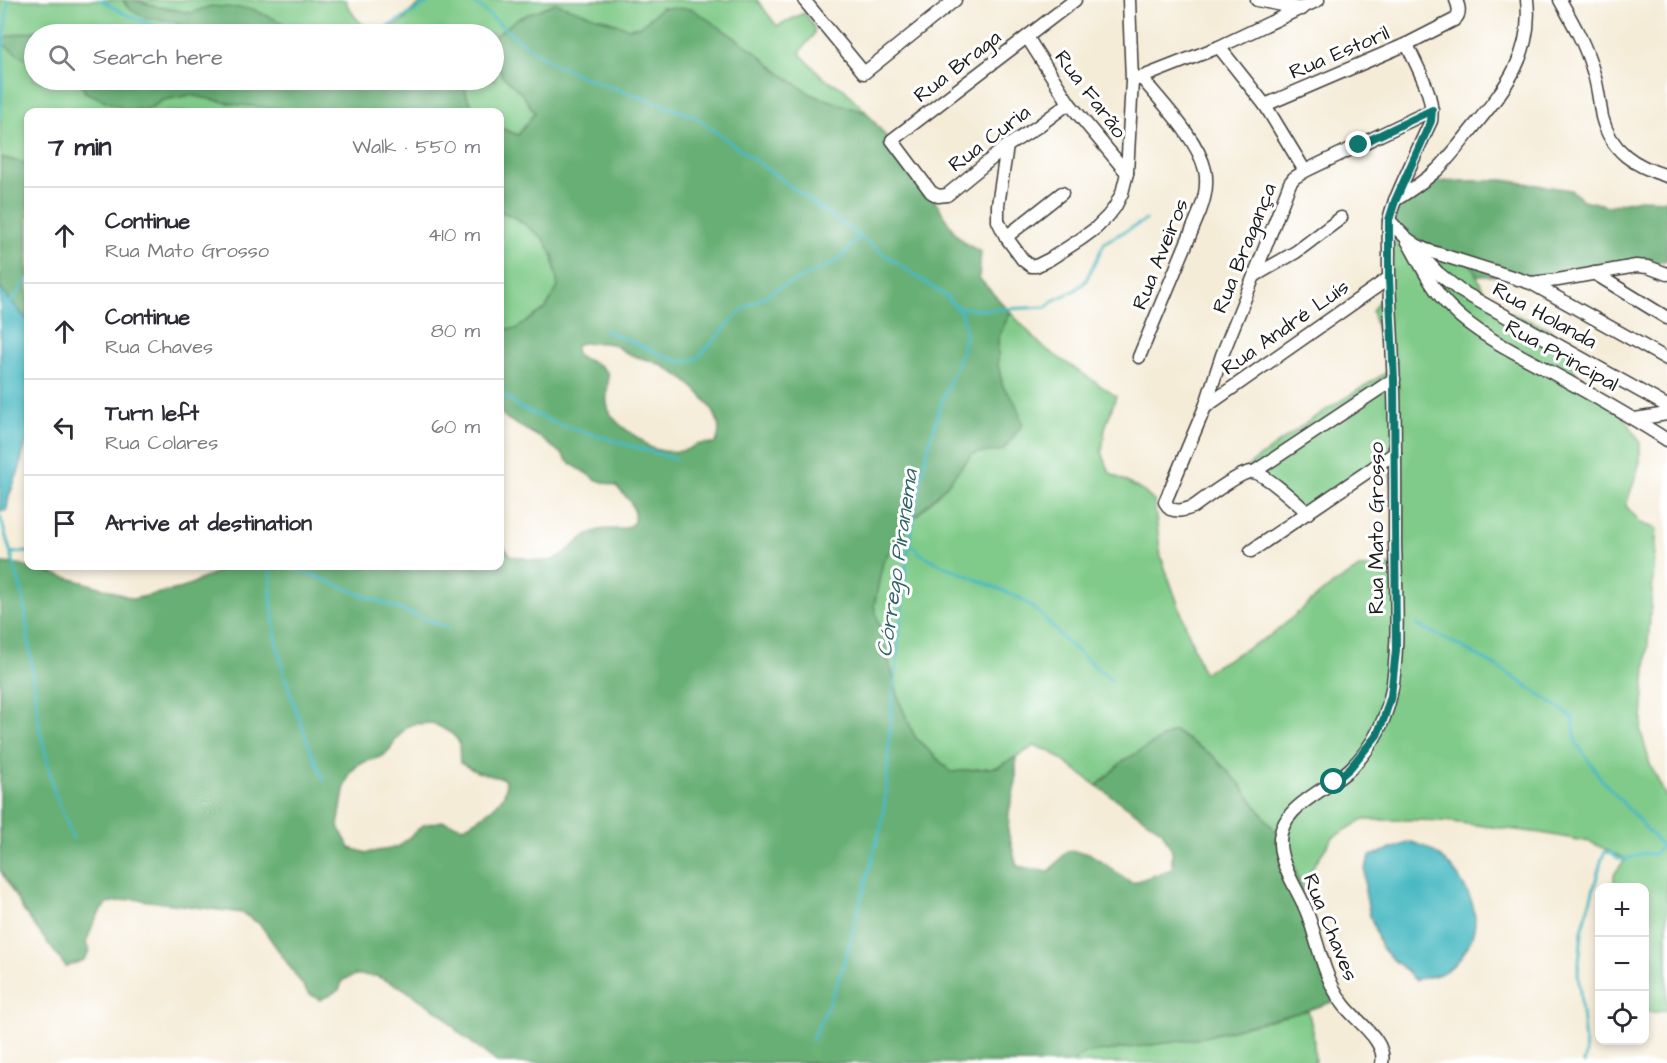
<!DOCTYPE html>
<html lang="en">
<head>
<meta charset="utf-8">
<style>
  body { margin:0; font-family:"Architects Daughter",sans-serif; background:#f7f7f7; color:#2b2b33 }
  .controls { position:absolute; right:18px; bottom:18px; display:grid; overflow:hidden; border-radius:12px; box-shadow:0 3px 9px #0003 }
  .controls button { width:54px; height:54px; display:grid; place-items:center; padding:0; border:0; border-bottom:2px solid #e1e1e2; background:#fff; color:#2b2b33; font:30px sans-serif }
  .stop { position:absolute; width:18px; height:18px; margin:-14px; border:4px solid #0f766e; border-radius:50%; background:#fff }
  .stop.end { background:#0f766e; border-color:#fff; box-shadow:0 2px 6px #0008 }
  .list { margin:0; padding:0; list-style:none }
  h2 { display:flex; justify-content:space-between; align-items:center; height:78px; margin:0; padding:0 24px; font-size:26px }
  h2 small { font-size:20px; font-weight:400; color:#7c7c81 }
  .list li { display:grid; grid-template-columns:39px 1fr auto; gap:18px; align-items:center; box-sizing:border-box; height:96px; padding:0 24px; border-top:2px solid #e1e1e2 }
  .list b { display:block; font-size:22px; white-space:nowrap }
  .list p { margin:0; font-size:20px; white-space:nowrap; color:#7c7c81 }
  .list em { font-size:20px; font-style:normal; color:#7c7c81 }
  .icon { flex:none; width:33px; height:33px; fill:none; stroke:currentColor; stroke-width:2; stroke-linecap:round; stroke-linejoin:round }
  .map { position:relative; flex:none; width:1667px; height:1063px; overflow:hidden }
  .search { position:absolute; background:#fff; box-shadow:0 3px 9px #0003; left:24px; top:24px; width:480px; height:66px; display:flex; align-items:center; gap:15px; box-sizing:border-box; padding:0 21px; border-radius:33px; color:#7c7c81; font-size:22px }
  .panel { position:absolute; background:#fff; box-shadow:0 3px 9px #0003; left:24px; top:108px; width:480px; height:462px; border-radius:12px }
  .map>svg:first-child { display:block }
</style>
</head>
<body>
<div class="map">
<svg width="1667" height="1063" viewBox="0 0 1667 1063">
  <rect width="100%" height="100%" fill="#fff"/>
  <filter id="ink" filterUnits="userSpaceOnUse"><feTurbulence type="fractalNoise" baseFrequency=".0167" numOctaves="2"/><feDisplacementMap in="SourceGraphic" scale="12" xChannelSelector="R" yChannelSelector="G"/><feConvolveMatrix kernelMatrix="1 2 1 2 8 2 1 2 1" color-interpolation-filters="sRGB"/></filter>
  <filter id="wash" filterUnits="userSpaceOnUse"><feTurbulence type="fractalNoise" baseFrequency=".008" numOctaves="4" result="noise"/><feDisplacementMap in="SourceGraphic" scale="24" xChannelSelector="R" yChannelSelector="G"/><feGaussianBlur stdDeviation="1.35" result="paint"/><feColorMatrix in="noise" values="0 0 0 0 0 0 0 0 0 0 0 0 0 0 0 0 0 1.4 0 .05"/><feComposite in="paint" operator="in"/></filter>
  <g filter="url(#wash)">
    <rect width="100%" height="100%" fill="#f5ecd8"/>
    <g fill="#80cb89" stroke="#4e7452" stroke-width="1.5">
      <path d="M0,0H123L126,6L144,17L173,21L188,30L192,34C171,34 149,36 127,34C118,34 109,30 100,30C68,26 31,28 0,39Z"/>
      <path d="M134,0H346C347,8 353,14 358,20C368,32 390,30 402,22C406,19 408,15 411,11C416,7 421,3 427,0H757L777,26L804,13C826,38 808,34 800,54L825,79L843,88L867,113L812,95L780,73L756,52L719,27L661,8L641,26L628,28L602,18L517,19L494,37V34H303L281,22L211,6L191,13L158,7Z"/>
      <path d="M0,42L34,65V80H81L85,92L150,108L163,100L190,95L240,105L282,109L289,112H28V164L0,157Z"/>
      <path d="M494,58L503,76L523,95L535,113L518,135L500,128V112H476L468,99L463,83L458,80H494Z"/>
      <path d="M500,211L516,218L544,239L553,256L558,287L546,308L516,329H500Z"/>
      <path d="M1406,235L1471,264L1487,297L1500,309L1546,327L1567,346L1578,381L1620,410L1640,442V462L1626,506L1641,523L1657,529L1641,732L1650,764L1667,799V1010L1653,1013L1645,1010L1644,888L1614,887V874L1626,859L1590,842L1541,833L1443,821L1415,820H1363L1333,837L1314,865L1304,884L1302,893L1289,850L1239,783L1212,755L1123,761L1097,786L1050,751L1035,746L998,767L951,772L915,737L900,703L874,606L883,561L912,520L944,488L972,454L1003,450L1015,403L1003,387L998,365V339L1010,312L1043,347L1116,396L1105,428L1102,452L1110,473L1143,491L1154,501L1161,557L1203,673L1273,634L1322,592L1359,568L1405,565L1387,454L1307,518L1285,500L1242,474L1249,465L1310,420L1389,371L1372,311C1376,305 1382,297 1384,290C1392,267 1378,250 1406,235Z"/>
      <path d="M1308,1010L1313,1031L1315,1063H1261L1248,1059L1240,1063H1072L1082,1054L1196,1039Z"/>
    </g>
    <g fill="#68af75" stroke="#426648" stroke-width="1.5" fill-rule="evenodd">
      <path d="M123,0H134L158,7L191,13L211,6L252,9L281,22L303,34H192L188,30L173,21L144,17L132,11Z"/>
      <path d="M555,3L628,28L641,26L661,8L692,9L756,52L780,73L812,95L867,113L900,154L939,207L949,224L956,234L966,244L981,252L979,278L1010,312L998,339V365L1003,387L1015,402L1023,424L1003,450L972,454L944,488L912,520L883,561L874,606L900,703L915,737L951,772L998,767L1016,757V782L1009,812L1008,832L1017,866L1049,872L1067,851L1089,853L1132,883L1172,869V851L1162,831L1097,786L1123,761L1174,731L1212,755L1239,783L1289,850L1335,1001L1308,1010L1196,1039L1082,1054L1072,1063H498L458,1032L443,1015L401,987L376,976L356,975L343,980L339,990L320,1000L308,993L260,924L242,913L133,899L107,903C96,915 91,928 86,944L90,950L84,960L66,967L25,913L0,870V563L19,564L107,589L133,599L183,588L229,566H500V542L511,556C524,556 538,564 552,560C570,554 579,535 599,530C612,527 622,534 634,522V511L630,501L616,486L597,480L568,462L563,455L539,437L507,419L500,412V329H516L546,308L558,287L553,256L544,239L516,218L500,211V128L518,135L535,113L523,95L503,76L494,58V37L517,19ZM583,343C591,343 602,342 611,344C616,345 622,351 627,353C636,357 645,359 654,362C680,372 733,413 715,444C710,444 704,443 700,444C695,444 691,448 686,450C674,453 651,452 644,442C630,432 609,421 607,403C606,393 609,383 608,373L599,365L577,356L575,349L578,344ZM433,723C441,728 457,734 459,744C460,750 459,757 460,763L477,772L504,779C515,798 478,819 464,827L442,821L423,825L398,847L367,853L350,848L338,826L345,785L351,772L359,764L383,756L390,749L397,738L408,726L415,724Z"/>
      <path d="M65,29L101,30L127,34H34V65L0,42V39L13,35L29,32Z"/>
      <path d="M81,80H458L463,83L468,99L476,112H289L282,109L240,105L190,95L163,100L150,108L126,110L85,92Z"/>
      <path d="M0,157L28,164V321L0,288Z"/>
      <path d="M1503,180L1571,190L1583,200L1608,206L1639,199L1667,200V260L1656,264L1584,276H1477L1471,264L1406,235L1393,222L1398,204L1423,182Z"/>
    </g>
    <g fill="#4ab9c2" stroke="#336a6f" stroke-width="1.5">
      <path d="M0,288L28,321V439L22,457L20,468L9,496L7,509L5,511H0Z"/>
      <path d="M1411,842C1433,847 1449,862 1461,881C1466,890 1473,900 1474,911C1479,935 1461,966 1437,975C1430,977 1422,978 1415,980L1400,965L1392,959L1381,947L1370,916L1365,891V869L1370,856Z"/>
    </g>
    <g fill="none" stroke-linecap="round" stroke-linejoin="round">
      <g stroke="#4ab9c2" stroke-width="3">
        <path d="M101,0L123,13L175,34"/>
        <path d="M468,0L481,8L516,38L549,61L583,77L694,116L888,257L947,297L962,315L965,325V336L962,351L940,406L927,452L916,503L907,559L889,738L886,793L881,826L843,967L830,1001L812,1040"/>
        <path d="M241,34L247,29L254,26L271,27L290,24L316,26L331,24L367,33L379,32L433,0"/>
        <path d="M0,117L4,64L3,52L8,0"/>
        <path d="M10,303L28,279"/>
        <path d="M955,306L969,309L981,310L1046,307L1054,300L1074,291L1085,282L1105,242L1146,220"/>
        <path d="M604,330L676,361C685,363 691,361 699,357L736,316L745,308L775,290L832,264L842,257L860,236"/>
        <path d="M500,392L519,407L558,424L675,459"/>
        <path d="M0,516L23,596L39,725L54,791L73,838"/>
        <path d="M910,544L921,554L940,564L1020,598L1043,616L1063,639L1111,680"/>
        <path d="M11,553L28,552"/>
        <path d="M271,566C267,641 295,713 324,781"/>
        <path d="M291,566L362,595L449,628"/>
        <path d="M1416,625C1472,649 1524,682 1573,718L1576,742L1602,780L1662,846"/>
        <path d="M1584,1063L1586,1053L1578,973L1582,931L1602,858L1605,852L1612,853L1618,858L1624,860L1643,853L1654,854L1663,845L1667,843"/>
      </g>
    </g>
  </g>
  <g filter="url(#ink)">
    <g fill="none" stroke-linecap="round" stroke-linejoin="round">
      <defs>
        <g id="minor">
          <path d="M804,0L864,73L955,0"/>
          <path d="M1257,0L1302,9"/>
          <path d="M1560,0C1573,23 1586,46 1593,71C1598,86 1599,101 1602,117C1611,152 1635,166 1667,176"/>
          <path d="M1027,37L1069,103L1127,173"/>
          <path d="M1219,47L1265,105L1305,171"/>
          <path d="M1135,80L1219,47L1318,0"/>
          <path d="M1069,103L1037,127L1007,146L947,195L938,196L931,192L892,140L1075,0"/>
          <path d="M1265,105L1407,44L1454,20C1461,14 1459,7 1456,0"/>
          <path d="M1007,146L998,205V221L1006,237L1023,260L1031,266H1036L1050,259L1081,239L1096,228L1108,216L1115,207L1122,193L1127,173L1132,81L1129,0"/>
          <path d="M1395,200C1410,191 1424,181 1437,170C1451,156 1463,140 1476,124C1507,86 1533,53 1527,0"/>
          <path d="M1389,220C1402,234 1409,243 1426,250L1531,283L1667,359"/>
          <path d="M1006,237L1062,193"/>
          <path d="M1407,240C1420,263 1432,290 1452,309C1476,333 1510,350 1540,366C1583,390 1626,413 1667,440"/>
          <path d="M1421,255L1438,273L1459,290L1667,406"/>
          <path d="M1594,273L1667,318"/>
          <path d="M1254,276L1296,252L1341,218"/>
          <path d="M1531,283L1558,280L1636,266L1648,267L1667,274"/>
          <path d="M1139,357L1200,211C1205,198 1208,184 1205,170C1198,139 1161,102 1141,77"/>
          <path d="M1205,407L1389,278"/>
          <path d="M1635,419L1667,414"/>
          <path d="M1254,472L1394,379"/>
          <path d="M1308,513C1297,503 1265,473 1252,472C1241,471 1203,500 1193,507C1184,510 1179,512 1170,509L1165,502L1205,407L1222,355L1254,276L1290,183L1294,178L1305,171L1432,110"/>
          <path d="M1251,551L1395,453"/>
          <path d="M1382,1063C1387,1041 1356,1021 1344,1005C1324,979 1319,946 1308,915C1300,892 1281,869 1280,844C1278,806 1327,791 1350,769C1374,746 1388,716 1393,683C1399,637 1396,590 1395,544C1395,485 1396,424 1393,365C1392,327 1388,289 1389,252C1389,241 1388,231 1389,221C1391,207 1398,194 1403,182C1412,162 1421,142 1431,121C1435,95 1417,68 1407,44"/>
        </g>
      </defs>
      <use href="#minor" stroke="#3d3b38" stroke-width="15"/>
      <use href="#minor" stroke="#fff" stroke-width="12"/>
    </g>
  </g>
  <g fill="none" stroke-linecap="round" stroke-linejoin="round" filter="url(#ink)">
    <path stroke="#0f766e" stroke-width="8" d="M1334,782L1350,768L1377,735L1384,718L1391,696L1396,650L1394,380L1389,278V220L1395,201L1431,121L1432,110L1359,145"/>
  </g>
  <g text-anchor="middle" stroke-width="6" stroke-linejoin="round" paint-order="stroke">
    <g font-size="21" fill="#1c1c1c" stroke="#fff">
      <text transform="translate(1339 52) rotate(-23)" y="7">Rua Estoril</text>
      <text transform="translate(957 66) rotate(-38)" y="7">Rua Braga</text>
      <text transform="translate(1091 94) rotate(53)" y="7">Rua Farão</text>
      <text transform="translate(989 138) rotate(-37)" y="7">Rua Curia</text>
      <text transform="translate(1244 248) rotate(-68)" y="7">Rua Bragança</text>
      <text transform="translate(1160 254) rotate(-68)" y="7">Rua Aveiros</text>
      <text transform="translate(1545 315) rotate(29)" y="7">Rua Holanda</text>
      <text transform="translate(1285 327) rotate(-35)" y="7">Rua André Luís</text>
      <text transform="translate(1562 355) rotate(29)" y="7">Rua Principal</text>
      <text transform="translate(1376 528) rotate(-90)" y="7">Rua Mato Grosso</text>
      <text transform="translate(1331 927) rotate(68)" y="7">Rua Chaves</text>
    </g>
    <g font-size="22" font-style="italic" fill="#316367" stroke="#fff">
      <text transform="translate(896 563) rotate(-82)" y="8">Córrego Piranema</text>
    </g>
  </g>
</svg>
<div class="controls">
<button>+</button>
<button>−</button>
<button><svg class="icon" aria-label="locate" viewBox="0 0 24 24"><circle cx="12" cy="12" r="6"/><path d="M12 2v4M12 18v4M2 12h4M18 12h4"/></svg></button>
</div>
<div class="stop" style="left:1334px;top:782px"></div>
<div class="stop end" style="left:1359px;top:145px"></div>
<div class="search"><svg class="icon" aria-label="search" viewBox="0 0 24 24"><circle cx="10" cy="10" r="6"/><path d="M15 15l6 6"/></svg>Search here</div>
<section class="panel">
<h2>7 min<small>Walk · 550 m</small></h2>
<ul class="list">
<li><svg class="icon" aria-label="ahead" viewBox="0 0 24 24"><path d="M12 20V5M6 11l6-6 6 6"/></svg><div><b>Continue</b><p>Rua Mato Grosso</p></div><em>410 m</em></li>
<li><svg class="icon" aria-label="ahead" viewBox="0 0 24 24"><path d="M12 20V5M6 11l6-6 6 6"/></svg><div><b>Continue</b><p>Rua Chaves</p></div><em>80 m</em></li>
<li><svg class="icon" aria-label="left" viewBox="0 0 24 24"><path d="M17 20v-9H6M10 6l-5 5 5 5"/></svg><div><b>Turn left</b><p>Rua Colares</p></div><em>60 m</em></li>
<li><svg class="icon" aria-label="arrive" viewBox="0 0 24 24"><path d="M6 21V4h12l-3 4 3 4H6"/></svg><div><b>Arrive at destination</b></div></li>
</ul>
</section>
</div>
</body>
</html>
